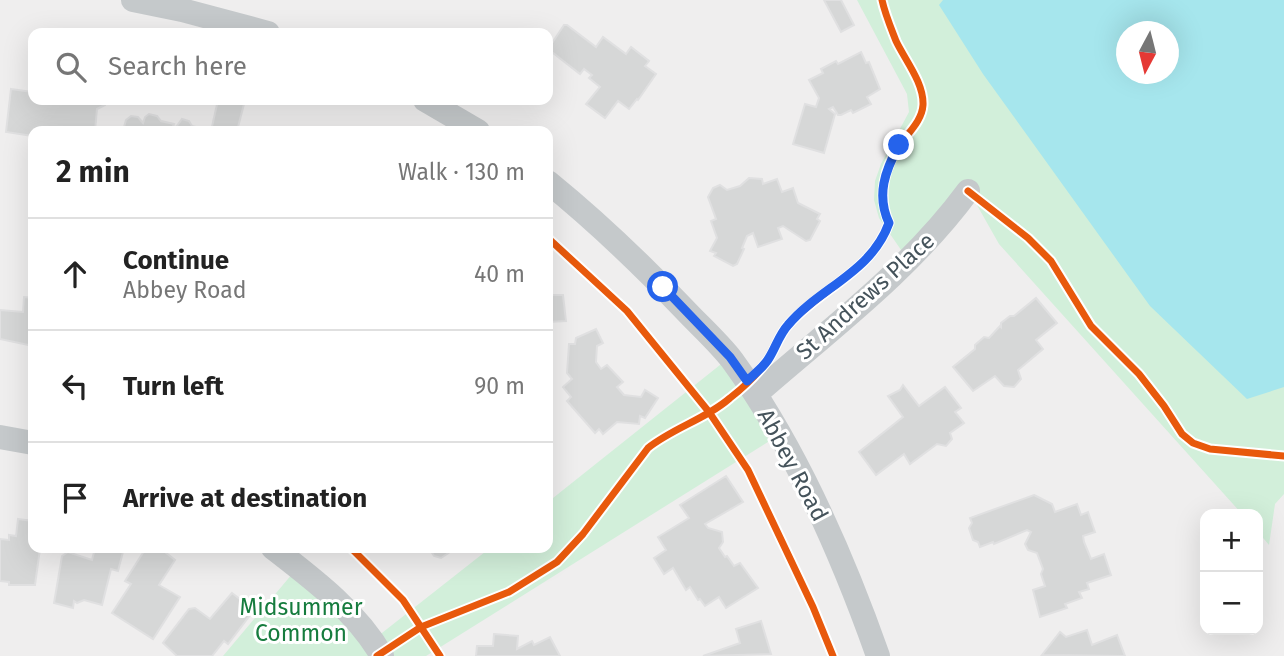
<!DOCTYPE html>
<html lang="en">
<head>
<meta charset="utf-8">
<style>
  body { margin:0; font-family:"Fira Sans",sans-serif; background:#f2f2f2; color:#222 }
  .controls { position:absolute; right:21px; bottom:21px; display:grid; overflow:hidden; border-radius:14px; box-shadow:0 7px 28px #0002 }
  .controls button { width:63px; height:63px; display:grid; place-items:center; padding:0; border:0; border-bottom:2px solid #e0e0e0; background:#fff; color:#222; font:35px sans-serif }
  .compass { position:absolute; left:1116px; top:21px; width:63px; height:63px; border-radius:50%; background:#fff; box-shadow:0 7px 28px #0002; rotate:187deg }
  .stop { position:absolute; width:21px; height:21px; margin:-16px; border:5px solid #2563eb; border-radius:50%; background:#fff }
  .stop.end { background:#2563eb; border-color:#fff; box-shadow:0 2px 7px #0008 }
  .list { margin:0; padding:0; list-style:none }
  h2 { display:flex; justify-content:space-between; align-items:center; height:91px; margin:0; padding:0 28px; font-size:30px }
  h2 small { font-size:23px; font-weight:400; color:#767676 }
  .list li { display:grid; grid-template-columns:46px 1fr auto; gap:21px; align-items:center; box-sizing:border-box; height:112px; padding:0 28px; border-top:2px solid #e0e0e0 }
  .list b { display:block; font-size:26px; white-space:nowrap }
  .list p { margin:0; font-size:23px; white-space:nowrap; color:#767676 }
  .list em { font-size:23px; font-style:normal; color:#767676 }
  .icon { flex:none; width:38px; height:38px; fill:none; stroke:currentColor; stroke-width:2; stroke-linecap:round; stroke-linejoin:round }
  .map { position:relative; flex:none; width:1284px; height:656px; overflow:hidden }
  .search { position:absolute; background:#fff; box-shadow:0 7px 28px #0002; left:28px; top:28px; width:525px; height:77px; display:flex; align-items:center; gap:18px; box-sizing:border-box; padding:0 24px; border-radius:14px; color:#767676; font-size:26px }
  .panel { position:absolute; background:#fff; box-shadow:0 7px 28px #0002; left:28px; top:126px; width:525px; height:427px; border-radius:14px }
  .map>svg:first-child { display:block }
</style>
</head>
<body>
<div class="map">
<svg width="1284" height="656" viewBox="0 0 1284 656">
  <rect width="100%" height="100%" fill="#efeeee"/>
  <g fill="#d2efda" fill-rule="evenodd">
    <path d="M857,0H1284V494L1275,504L1269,545L1258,532V514H1242L999,244L969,191L908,260L879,218L874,200L875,181L881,164L909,112L907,94ZM1126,32H1168V74H1126Z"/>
    <path d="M730,357L779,435L426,656H223L298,567L373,640L490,548H548V502Z"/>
  </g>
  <path fill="#a6e6ed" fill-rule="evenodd" d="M943,0H1284V387L1247,399L1150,306L983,74L939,5ZM1126,32H1168V74H1126Z"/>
  <g fill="#d6d7d7" stroke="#e0e0e1" stroke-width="2">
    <path d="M824,0H841L854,25L841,32Z"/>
    <path d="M564,25H567L596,47L603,37L626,54L631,47L649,61L645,66L656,74L638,100L637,99L629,109L618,101L605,118L586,104L600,87L589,78L592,75L584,69L580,74L548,49Z"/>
    <path d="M861,52L866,63L869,62L880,89L867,97L871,104L853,113L851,110L841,115H838L833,107L829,109L835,114L824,153L793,144L805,104L816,107L819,98L809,80L823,73L821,69L836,61L838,64Z"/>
    <path d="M11,89L33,92V100L89,102L106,100L105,105L97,109L95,131L34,130L33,136L6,132Z"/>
    <path d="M218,100L244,104L237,131H128L124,127L126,120L131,116L138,117L143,123L145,117L149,114L157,116L161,121L174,124L173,126L176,127L182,119L189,121L192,126L211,131Z"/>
    <path d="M749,178L762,179L763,184L777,179L782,192L793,188L798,203L820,214L817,219L820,221L810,240L806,241L783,226L778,228L782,239L758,247L753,233L747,236L742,248L744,249L737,264L733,266L714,256L716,253L710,251L717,238L711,221L716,219L708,197L713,188L720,185L727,190L740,186Z"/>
    <path d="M548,295H563L566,321L548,322Z"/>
    <path d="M24,297L33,298V346L0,339V310L23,312Z"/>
    <path d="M1036,298L1057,323L1036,340L1043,349L1018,370L1021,379L1014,387L1004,386L995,376L973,391L953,367L975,349V345L984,337L989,338L1000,326L1001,327V323L1010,316H1014Z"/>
    <path d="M596,329L603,343L597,346L596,362L601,369L607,365L623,382L617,387L624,395L641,397L645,390L658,398L645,418L640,416L639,424L617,422L603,434L599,429L595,433L567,401L571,397L563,387L572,379L567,373L569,344H575L576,338Z"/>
    <path d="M903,385L919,406L945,387L961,408L955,412L964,423L950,433L952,439L946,446L937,444L910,464L904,454L876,475L859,452L903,417L888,396L900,390Z"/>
    <path d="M726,476L743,502L705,524L708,528L722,532L723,542L719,548L725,557L727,556L734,566L740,563L758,588L726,608L719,597L705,606L700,599L698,600L690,587L686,590L673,568L664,574L654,558L666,550L658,537L689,518L680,505Z"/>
    <path d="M1034,495L1052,504L1055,512L1077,504L1081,515L1088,512L1095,532L1083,536L1084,542L1091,559L1104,554L1111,575L1087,583L1089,589L1079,592L1082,598L1065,604L1067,608L1040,617L1033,590L1045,586L1041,574L1043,569L1037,553L1028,550L1025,544L1031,532L1027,530L994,544L993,542L980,547L978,542L973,540L969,528L972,523L970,518Z"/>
    <path d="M18,519L33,521V548H51L50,551L40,549L35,585H9V582L0,581V539L9,540V535L16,536Z"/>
    <path d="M95,548H124L118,571L111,569L102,605L84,600L77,603L74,601L73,608L54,603L62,556L68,552L92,560Z"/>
    <path d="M146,548H160L175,560L159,585L180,597L153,639L112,613L131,584L125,581Z"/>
    <path d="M429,548H456L441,558L434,556Z"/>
    <path d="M232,593L254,610L228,644L224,641L212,656H177L163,643L189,609L195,608L210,619Z"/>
    <path d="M761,621L771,654L703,656L740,643L736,629Z"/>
    <path d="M1087,630L1092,645L1117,635L1125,656L1042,655L1060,632L1066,637Z"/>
    <path d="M494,634L518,636L517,649L532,641L534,645L550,637L560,656H476L477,646H493Z"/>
  </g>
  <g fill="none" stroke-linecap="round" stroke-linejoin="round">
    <g stroke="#c5c9cb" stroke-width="24">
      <path d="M133,0L182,10L268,33"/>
      <path d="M425,100L478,131"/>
      <path d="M548,182C596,221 641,264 684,309C700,326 718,342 732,360C796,448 842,554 878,656"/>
      <path d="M756,394C829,330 910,270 968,191"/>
      <path d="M0,437L33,443"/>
      <path d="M273,548C313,579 357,612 382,656"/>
    </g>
    <defs>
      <g id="cycleway">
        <path d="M968,191L1028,238L1051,261L1091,326L1139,374L1164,406L1182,434L1193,443L1210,449L1284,456"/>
        <path d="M548,238L627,311L709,412L748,470L813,607L833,656"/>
        <path d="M351,548L403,600L440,656"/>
        <path d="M377,656L421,627L509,592L557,562L583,534L648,448C673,428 706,419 730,398C743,388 758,373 768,360C776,349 779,334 789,324C822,288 872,271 889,223C877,196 884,166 902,142C910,131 922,120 923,105C924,83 905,60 896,41C891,28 885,14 882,0"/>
      </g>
    </defs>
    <use href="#cycleway" stroke="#fff" stroke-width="11"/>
    <use href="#cycleway" stroke="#e8590c" stroke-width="7"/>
  </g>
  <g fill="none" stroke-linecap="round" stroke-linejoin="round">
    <path stroke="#2563eb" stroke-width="9" d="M663,287L730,357L747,381C754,374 764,367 769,358C776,347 779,335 788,325C820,287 871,273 889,223C876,195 885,171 899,145"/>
  </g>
  <g text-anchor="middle" stroke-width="6" stroke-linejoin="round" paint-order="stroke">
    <g font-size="23" fill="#45535b" stroke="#fff">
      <text transform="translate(865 296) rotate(-42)" y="8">St Andrews Place</text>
      <text transform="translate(793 465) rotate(62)" y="8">Abbey Road</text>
    </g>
    <g font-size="23" fill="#167c3e" stroke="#fff">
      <text x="301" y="615">Midsummer<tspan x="301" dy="26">Common</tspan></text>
    </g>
  </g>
</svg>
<div class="controls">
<button>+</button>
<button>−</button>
</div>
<svg class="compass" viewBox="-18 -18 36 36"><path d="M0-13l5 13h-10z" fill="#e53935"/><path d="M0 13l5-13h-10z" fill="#767676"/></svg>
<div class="stop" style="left:663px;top:287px"></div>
<div class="stop end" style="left:899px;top:145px"></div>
<div class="search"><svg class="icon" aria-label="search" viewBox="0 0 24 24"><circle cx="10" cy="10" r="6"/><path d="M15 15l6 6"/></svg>Search here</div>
<section class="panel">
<h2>2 min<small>Walk · 130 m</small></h2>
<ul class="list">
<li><svg class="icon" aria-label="ahead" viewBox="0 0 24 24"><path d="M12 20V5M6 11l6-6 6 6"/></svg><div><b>Continue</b><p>Abbey Road</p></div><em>40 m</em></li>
<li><svg class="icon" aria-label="left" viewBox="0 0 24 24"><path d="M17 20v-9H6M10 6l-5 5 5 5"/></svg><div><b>Turn left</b></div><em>90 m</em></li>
<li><svg class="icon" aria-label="arrive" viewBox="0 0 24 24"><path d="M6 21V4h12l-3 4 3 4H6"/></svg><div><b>Arrive at destination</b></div></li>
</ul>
</section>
</div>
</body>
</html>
